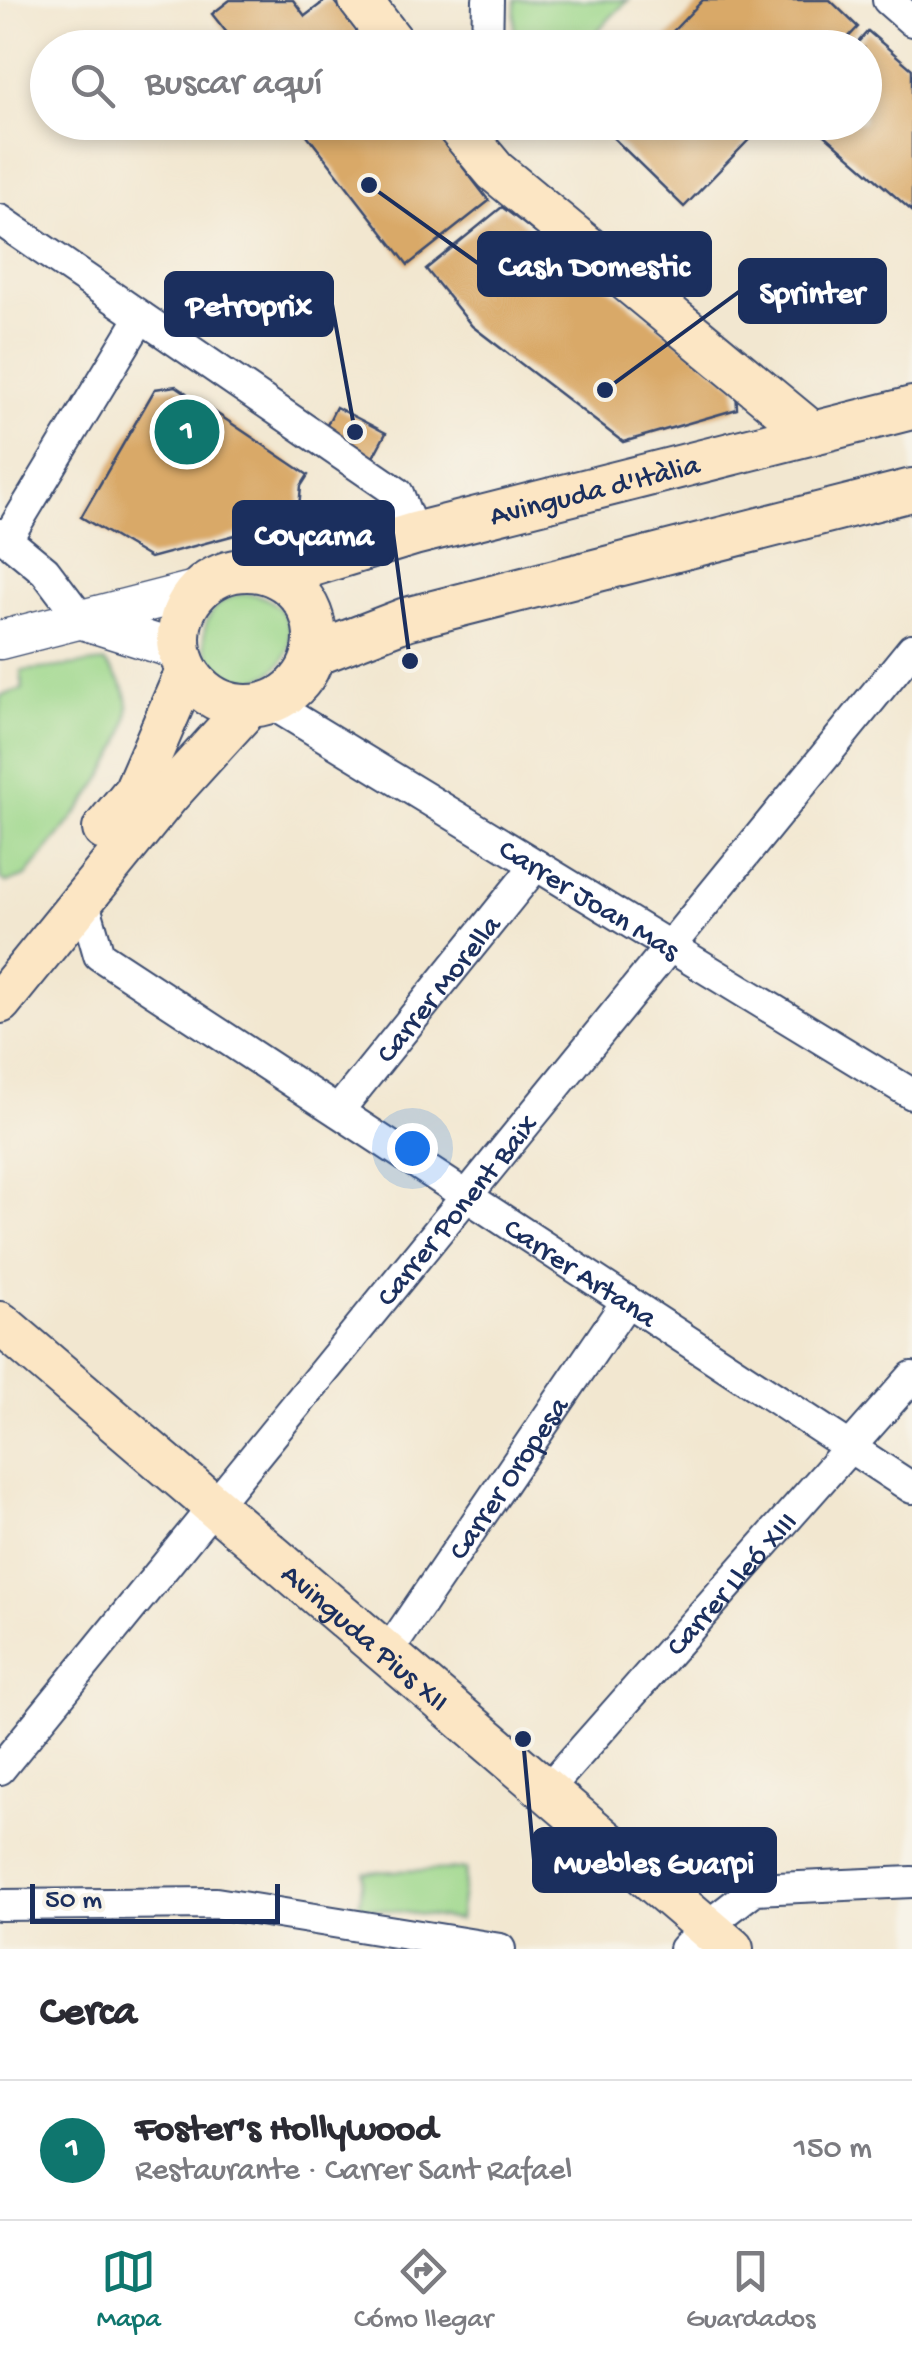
<!DOCTYPE html>
<html lang="es">
<head>
<meta charset="utf-8">
<style>
  body { margin:0; font-family:"Gochi Hand",sans-serif; background:#f7f7f7; color:#2b2b33 }
  .scale { position:absolute; left:30px; bottom:25px; width:250px; box-sizing:border-box; padding-left:10px; border:5px solid #1b2f5e; border-top:0; font-size:28px; line-height:35px; white-space:nowrap; color:#1b2f5e; -webkit-text-stroke:8px #f7f3e8; paint-order:stroke }
  .you { position:absolute; left:412px; top:1148px; width:35px; height:35px; margin:-25px; border:8px solid #fff; border-radius:50%; background:#1a73e8; box-shadow:0 0 0 15px #1a73e833 }
  .badge { display:grid; place-items:center; width:65px; height:65px; border-radius:50%; background:#0f766e; color:#fff; font-size:32px; font-weight:700 }
  .pin { position:absolute; translate:-50% -50%; border:5px solid #fff; box-shadow:0 2px 10px #0006 }
  .list { margin:0; padding:0; list-style:none }
  h2 { display:flex; justify-content:space-between; align-items:center; height:130px; margin:0; padding:0 40px; font-size:42px }
  h2 small { font-size:32px; font-weight:400; color:#7c7c81 }
  .list li { display:grid; grid-template-columns:65px 1fr auto; gap:30px; align-items:center; box-sizing:border-box; height:140px; padding:0 40px; border-top:2px solid #e1e1e2 }
  .list b { display:block; font-size:38px; white-space:nowrap }
  .list p { margin:0; font-size:32px; white-space:nowrap; color:#7c7c81 }
  .list em { font-size:32px; font-style:normal; color:#7c7c81 }
  .icon { flex:none; width:55px; height:55px; fill:none; stroke:currentColor; stroke-width:2; stroke-linecap:round; stroke-linejoin:round }
  .map { position:relative; flex:none; width:912px; height:1949px; overflow:hidden }
  .search { position:absolute; background:#fff; box-shadow:0 5px 15px #0003; left:30px; right:30px; top:30px; height:110px; display:flex; align-items:center; gap:25px; box-sizing:border-box; padding:0 35px; border-radius:55px; color:#7c7c81; font-size:38px }
  .sheet { height:270px; background:#fff }
  nav { display:flex; justify-content:space-around; align-items:center; box-sizing:border-box; height:140px; border-top:2px solid #e1e1e2; background:#fff; font-size:28px; color:#7c7c81 }
  nav a { display:grid; justify-items:center; gap:5px }
  nav .on { color:#0f766e }
  .map>svg:first-child { display:block }
</style>
</head>
<body>
<div class="map">
<svg width="912" height="1949" viewBox="0 0 912 1949">
  <rect width="100%" height="100%" fill="#f7f3e8"/>
  <filter id="ink" filterUnits="userSpaceOnUse"><feTurbulence type="fractalNoise" baseFrequency=".01" numOctaves="2"/><feDisplacementMap in="SourceGraphic" scale="20" xChannelSelector="R" yChannelSelector="G"/><feConvolveMatrix kernelMatrix="1 2 1 2 8 2 1 2 1" color-interpolation-filters="sRGB"/></filter>
  <filter id="wash" filterUnits="userSpaceOnUse"><feTurbulence type="fractalNoise" baseFrequency=".0048" numOctaves="4" result="noise"/><feDisplacementMap in="SourceGraphic" scale="40" xChannelSelector="R" yChannelSelector="G"/><feGaussianBlur stdDeviation="2.25" result="paint"/><feColorMatrix in="noise" values="0 0 0 0 0 0 0 0 0 0 0 0 0 0 0 0 0 1.4 0 .05"/><feComposite in="paint" operator="in"/></filter>
  <g filter="url(#wash)">
    <rect width="100%" height="100%" fill="#f2e7d0"/>
    <g fill="#9cd78a" stroke="#5c8374" stroke-width="2.5">
      <path d="M515,0H628L581,47L514,48Z"/>
      <circle cx="247" cy="637" r="43"/>
      <path d="M104,662C113,671 122,681 126,694C143,747 57,836 26,876L7,883L0,879V696L23,689L21,671Z"/>
      <path d="M466,1869L459,1920L359,1906L364,1872Z"/>
    </g>
    <g id="blocks">
      <g fill="#d9a967">
        <path d="M230,0H293L305,16L326,0H333L370,48H239L212,14Z"/>
        <path d="M703,0H830L858,27L838,48H657Z"/>
        <path d="M868,31L912,69V211L810,122H864V48H853Z"/>
        <path d="M297,122H428L489,201L408,265Z"/>
        <path d="M597,122H766L684,207Z"/>
        <path d="M502,207L736,386L737,409L623,442L472,326L426,269Z"/>
        <path d="M176,386L308,475L301,486L298,518L150,558L81,517L155,389Z"/>
        <path d="M336,407L386,433L373,457L324,431Z"/>
      </g>
    </g>
  </g>
  <g filter="url(#ink)">
    <use href="#blocks" fill-opacity="0" stroke="#3b4b6f" stroke-width="2.5"/>
    <g fill="none" stroke-linecap="round" stroke-linejoin="round">
      <defs>
        <g id="minor">
          <path d="M888,0L912,21"/>
          <path d="M487,48L488,0"/>
          <path d="M0,220L398,493L414,534"/>
          <path d="M0,534L45,571L82,620"/>
          <path d="M7,539L141,317"/>
          <path id="s1" d="M270,703L912,1094"/>
          <path id="s2" d="M83,899L99,955L912,1488"/>
          <path id="s3" d="M338,1111L536,865"/>
          <path id="s4" d="M386,1655L627,1301"/>
          <path id="s5" d="M0,1769L912,649"/>
          <path id="s6" d="M546,1791L912,1377"/>
          <path d="M0,1905L216,1903L500,1949"/>
          <path d="M684,1949L706,1927L755,1889L912,1882"/>
        </g>
        <g id="tertiary">
          <path d="M82,620L180,651"/>
          <path d="M0,640L199,589"/>
        </g>
        <g id="secondary">
          <path d="M360,0L397,48"/>
          <path d="M454,122L495,171L812,433"/>
          <circle cx="247" cy="638" r="68"/>
          <path id="s7" d="M276,576L414,534L912,408"/>
          <path d="M313,655L406,619L912,490"/>
          <path d="M104,829L135,791L187,671"/>
          <path d="M0,1002L168,795L248,707"/>
          <path id="s8" d="M0,1323L732,1949"/>
        </g>
      </defs>
      <use href="#minor" stroke="#3b4b6f" stroke-width="34"/>
      <use href="#tertiary" stroke="#3b4b6f" stroke-width="41"/>
      <use href="#secondary" stroke="#3b4b6f" stroke-width="46"/>
      <use href="#minor" stroke="#fff" stroke-width="30"/>
      <use href="#tertiary" stroke="#fff" stroke-width="38"/>
      <use href="#secondary" stroke="#fce6c4" stroke-width="42"/>
    </g>
  </g>
  <g text-anchor="middle" stroke-width="8" stroke-linejoin="round" paint-order="stroke">
    <g font-size="30" fill="#1b2f5e" stroke="#f7f3e8">
      <text dy="10" stroke="none"><textPath href="#s7" startOffset="330">Avinguda d'Itàlia</textPath></text>
      <text dy="10" stroke="none"><textPath href="#s1" startOffset="375">Carrer Joan Mas</textPath></text>
      <text dy="10" stroke="none"><textPath href="#s3" startOffset="158">Carrer Morella</textPath></text>
      <text dy="10" stroke="none"><textPath href="#s5" startOffset="722">Carrer Ponent Baix</textPath></text>
      <text dy="10" stroke="none"><textPath href="#s2" startOffset="635">Carrer Artana</textPath></text>
      <text dy="10" stroke="none"><textPath href="#s4" startOffset="215">Carrer Oropesa</textPath></text>
      <text dy="10" stroke="none"><textPath href="#s6" startOffset="278">Carrer Lleó XIII</textPath></text>
      <text dy="10" stroke="none"><textPath href="#s8" startOffset="482">Avinguda Pius XII</textPath></text>
    </g>
  </g>
  <path fill="none" stroke="#1b2f5e" stroke-width="4" d="M369 185L479 264M605 390L740 291M355 432L332 304M410 661L393 533M523 1739L534 1860"/>
  <g fill="#1b2f5e" stroke="#f7f3e8" stroke-width="4">
    <circle cx="369" cy="185" r="10"/>
    <circle cx="605" cy="390" r="10"/>
    <circle cx="355" cy="432" r="10"/>
    <circle cx="410" cy="661" r="10"/>
    <circle cx="523" cy="1739" r="10"/>
  </g>
  <g fill="#1b2f5e" stroke="#1b2f5e" stroke-width="4">
    <rect x="479" y="233" width="231" height="62" rx="10"/>
    <rect x="740" y="260" width="145" height="62" rx="10"/>
    <rect x="166" y="273" width="166" height="62" rx="10"/>
    <rect x="234" y="502" width="159" height="62" rx="10"/>
    <rect x="534" y="1829" width="241" height="62" rx="10"/>
  </g>
  <g font-size="32" text-anchor="middle" font-weight="bold" fill="#fff">
    <text x="594" y="275">Cash Domestic</text>
    <text x="812" y="302">Sprinter</text>
    <text x="249" y="315">Petroprix</text>
    <text x="314" y="544">Coycama</text>
    <text x="654" y="1872">Muebles Guarpi</text>
  </g>
</svg>
<div class="scale">50 m</div>
<div class="you"></div>
<div class="pin badge" style="left:187px;top:432px">1</div>
<div class="search"><svg class="icon" aria-label="search" viewBox="0 0 24 24"><circle cx="10" cy="10" r="6"/><path d="M15 15l6 6"/></svg>Buscar aquí</div>
</div>
<section class="sheet">
<h2>Cerca<small></small></h2>
<ul class="list">
<li><span class="badge">1</span><div><b>Foster's Hollywood</b><p>Restaurante · Carrer Sant Rafael</p></div><em>150 m</em></li>
</ul>
</section>
<nav>
<a class="on"><svg class="icon" aria-label="map" viewBox="0 0 24 24"><path d="M3 6l6-2 6 2 6-2v14l-6 2-6-2-6 2zM9 4v14M15 6v14"/></svg>Mapa</a>
<a><svg class="icon" aria-label="directions" viewBox="0 0 24 24"><path d="M12 3l9 9-9 9-9-9zM9 14v-3h6M13 9l2 2-2 2"/></svg>Cómo llegar</a>
<a><svg class="icon" aria-label="saved" viewBox="0 0 24 24"><path d="M7 4h10v16l-5-4-5 4z"/></svg>Guardados</a>
</nav>
</body>
</html>
